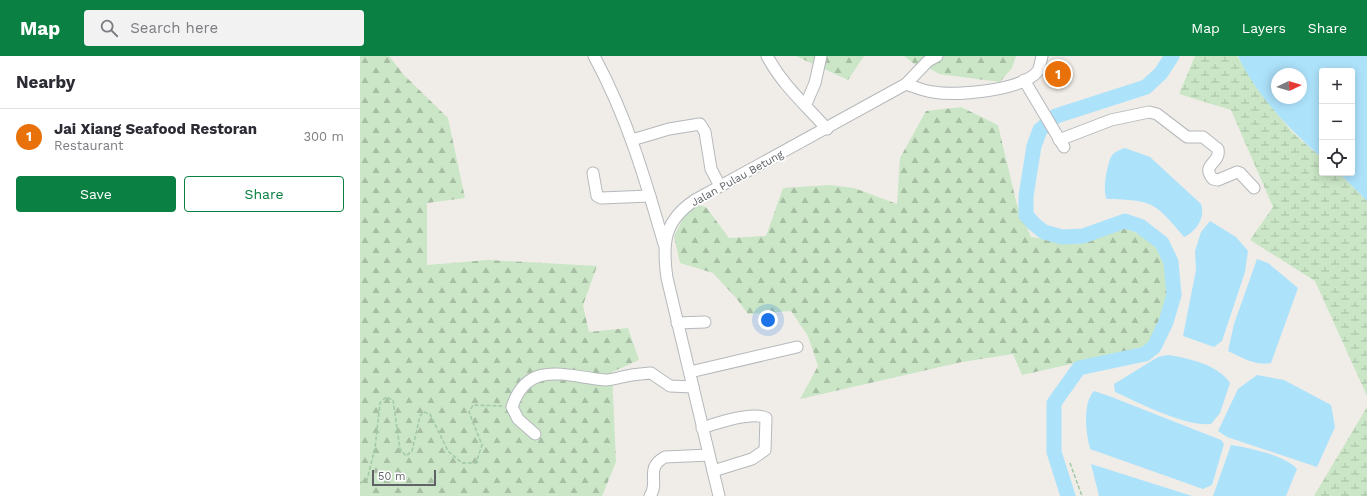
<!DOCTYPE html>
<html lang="en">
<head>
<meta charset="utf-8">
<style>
  body { margin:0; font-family:"Work Sans",sans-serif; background:#f2f2f3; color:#2b2b33 }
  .controls { position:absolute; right:12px; top:12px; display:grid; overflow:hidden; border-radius:4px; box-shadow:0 2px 10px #0003 }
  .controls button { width:36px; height:36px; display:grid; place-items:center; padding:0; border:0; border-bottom:1px solid #e1e1e2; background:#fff; color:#2b2b33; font:20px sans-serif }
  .compass { position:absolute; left:911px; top:12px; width:36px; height:36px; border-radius:50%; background:#fff; box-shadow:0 2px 10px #0003; rotate:86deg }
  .scale { position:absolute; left:12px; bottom:10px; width:64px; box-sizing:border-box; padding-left:4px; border:2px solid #5f6367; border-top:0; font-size:11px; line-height:14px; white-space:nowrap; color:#5f6367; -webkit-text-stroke:3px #fff; paint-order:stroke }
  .you { position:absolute; left:408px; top:264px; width:14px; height:14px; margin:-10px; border:3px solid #fff; border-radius:50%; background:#1a73e8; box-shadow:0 0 0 6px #1a73e833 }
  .badge { display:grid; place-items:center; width:26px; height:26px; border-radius:50%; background:#0b8043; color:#fff; font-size:13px; font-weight:700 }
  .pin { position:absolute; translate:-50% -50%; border:2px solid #fff; box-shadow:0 1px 4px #0006 }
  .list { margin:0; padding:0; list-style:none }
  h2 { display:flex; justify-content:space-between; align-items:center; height:52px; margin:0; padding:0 16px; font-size:17px }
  h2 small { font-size:13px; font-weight:400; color:#7c7c81 }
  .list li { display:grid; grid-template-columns:26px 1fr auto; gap:12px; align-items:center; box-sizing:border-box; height:56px; padding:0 16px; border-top:1px solid #e1e1e2 }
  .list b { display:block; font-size:15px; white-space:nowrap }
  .list p { margin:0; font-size:13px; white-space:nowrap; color:#7c7c81 }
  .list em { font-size:13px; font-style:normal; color:#7c7c81 }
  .actions { display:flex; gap:8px; padding:12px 16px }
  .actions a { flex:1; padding:9px 0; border:1px solid #0b8043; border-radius:4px; text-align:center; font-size:14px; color:#0b8043 }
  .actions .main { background:#0b8043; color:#fff }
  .icon { flex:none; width:22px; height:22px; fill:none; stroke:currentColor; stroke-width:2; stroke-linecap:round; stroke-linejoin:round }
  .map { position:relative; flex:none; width:1007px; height:440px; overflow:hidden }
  header { display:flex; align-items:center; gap:24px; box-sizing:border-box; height:56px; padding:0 20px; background:#0b8043; color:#fff }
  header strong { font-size:19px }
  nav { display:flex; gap:22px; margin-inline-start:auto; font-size:14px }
  .search { width:280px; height:36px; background:#f2f2f3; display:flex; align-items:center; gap:10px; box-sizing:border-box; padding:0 14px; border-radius:4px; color:#7c7c81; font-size:15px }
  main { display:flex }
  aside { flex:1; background:#fff }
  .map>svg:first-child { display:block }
</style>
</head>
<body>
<header>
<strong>Map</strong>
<div class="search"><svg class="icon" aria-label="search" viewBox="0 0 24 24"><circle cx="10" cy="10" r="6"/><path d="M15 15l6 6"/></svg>Search here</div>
<nav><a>Map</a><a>Layers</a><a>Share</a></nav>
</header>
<main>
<aside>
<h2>Nearby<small></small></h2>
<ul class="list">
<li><span class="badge" style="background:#e8710a">1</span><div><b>Jai Xiang Seafood Restoran</b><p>Restaurant</p></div><em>300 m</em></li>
</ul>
<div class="actions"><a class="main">Save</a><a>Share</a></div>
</aside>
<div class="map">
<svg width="1007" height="440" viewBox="0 0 1007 440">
  <defs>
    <pattern id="forest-firs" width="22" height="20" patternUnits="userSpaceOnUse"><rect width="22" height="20" fill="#cae6c6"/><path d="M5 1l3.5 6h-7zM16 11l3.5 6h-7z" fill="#a7bea5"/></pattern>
    <pattern id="wetland-marsh" width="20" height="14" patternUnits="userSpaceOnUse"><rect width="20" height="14" fill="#cae6c6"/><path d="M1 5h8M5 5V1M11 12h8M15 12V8" fill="none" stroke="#a7bea5"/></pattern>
  </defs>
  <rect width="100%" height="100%" fill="#f0ede8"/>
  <g fill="url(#forest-firs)">
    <path d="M0,0H29L44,19L88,62L105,142L67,147V209L128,204L237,210L223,249L229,276L268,272L279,304L252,316L256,406L242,440H0Z"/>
    <path d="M436,0H504L488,24Z"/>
    <path d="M544,0H567L557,10Z"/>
    <path d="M585,0H656L652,12L640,26L579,18L569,12Z"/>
    <path d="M601,51L638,69L657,149L671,181L719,188L760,170L788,182L805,202L809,235L802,261L788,289L769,295L662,319L653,298L602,306L440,343L458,310L448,280L431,255L388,258L376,242L353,217L320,207L314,180L326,157L337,149L346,151L369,182L406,180L423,132L470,129L494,132L537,148L540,102L566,55Z"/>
  </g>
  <g fill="url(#wetland-marsh)">
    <path d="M835,0H877L910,49L933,77L962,102V117H979L1007,145V340L955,225L890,184L913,151L871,54L819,38Z"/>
    <path d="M1007,351V440H954Z"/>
  </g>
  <g fill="#ade2fb" fill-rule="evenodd">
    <path d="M878,0H1007V145L979,117H992V15H962V102C929,73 897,40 878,0ZM917,18H941V42H917Z"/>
    <path d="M765,92L790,101L841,148C846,161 836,176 824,181C795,146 792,144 747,143C742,135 747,110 751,101C754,96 759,94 765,92Z"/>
    <path d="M850,165L876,181L888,195L885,216L862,285L854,291L823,280L836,214L835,195L841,176Z"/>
    <path d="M897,203L908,207L938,232L911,307C895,310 883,302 868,295L874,268Z"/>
    <path d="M808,299C828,302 859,309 870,327L860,357L851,368C826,371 779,347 755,336L754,328L798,301Z"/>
    <path d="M897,319L924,324L971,349L975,371L957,411L867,381L858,375L878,333Z"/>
    <path d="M734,335L749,340L861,384L864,388L852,429L843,433L730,393C726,377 722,348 734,335Z"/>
    <path d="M871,389C890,392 924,399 937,413L926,440H853Z"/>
    <path d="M731,408L832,440H739Z"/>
  </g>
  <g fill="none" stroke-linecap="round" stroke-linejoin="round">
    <path stroke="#ade2fb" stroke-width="15" d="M708,440L694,396V347L719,312L785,298L794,291L806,266L814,239L811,206L802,187L780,170L765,165L723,180L702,181L684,176L674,168L666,159V140L674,90L680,74L696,60L786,31L801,17L812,0"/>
    <defs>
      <g id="minor">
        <path d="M234,0C267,61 285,122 304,188"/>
        <path d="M407,0C423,30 445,48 467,73"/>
        <path d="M664,24L704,91"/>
        <path d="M546,28C555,31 564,35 573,36C597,40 662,35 678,15C680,11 681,4 682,0"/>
        <path d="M446,48L455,27L461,0"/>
        <path d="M272,84L309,73L340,68L345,76L351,113L360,130"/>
        <path d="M699,84L751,64L789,56L797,58L827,81H843L858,93C861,108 840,108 853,123L858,124L877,116L880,117L894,132"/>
        <path d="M233,117L237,140L241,142L290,140"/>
        <path d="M317,267L345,266"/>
        <path d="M330,316L437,291"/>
        <path d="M342,372C357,367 392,355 406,362L405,394L392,403L353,415"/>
        <path d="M175,378L158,363L152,351C168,302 208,321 245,324C253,324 260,321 267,320C275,318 283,318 291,317L310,330L333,331"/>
        <path d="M290,440C300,426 284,412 305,401L349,399"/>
        <path d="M359,440L307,222C302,186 304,165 335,144L546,28L568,5L577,0"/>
      </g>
    </defs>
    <use href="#minor" stroke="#b5b8bb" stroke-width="13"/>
    <g stroke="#a1c9a7" stroke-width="1.5" stroke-dasharray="4 2" stroke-linecap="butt">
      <path d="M710,407L722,440"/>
      <path d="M0,427L7,424L15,392L20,347L26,341L33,344L40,393L46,400L52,395L60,360L64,356L70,358L88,395L102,407H116L122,389L109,356L113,349L142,350"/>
    </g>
    <use href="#minor" stroke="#fff" stroke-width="11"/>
  </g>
  <g text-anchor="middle" stroke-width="3.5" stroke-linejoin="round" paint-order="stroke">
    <g font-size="11" fill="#5f6367" stroke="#fff">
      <text transform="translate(377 122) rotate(-29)" y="4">Jalan Pulau Betung</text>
    </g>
  </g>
</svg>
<div class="controls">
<button>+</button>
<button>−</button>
<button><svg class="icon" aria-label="locate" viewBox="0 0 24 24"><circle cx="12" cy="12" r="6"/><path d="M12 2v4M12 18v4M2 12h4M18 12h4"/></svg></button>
</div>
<svg class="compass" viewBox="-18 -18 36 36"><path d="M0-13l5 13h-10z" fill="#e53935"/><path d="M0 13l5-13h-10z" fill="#7c7c81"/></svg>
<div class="scale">50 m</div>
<div class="you"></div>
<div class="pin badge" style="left:698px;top:18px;background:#e8710a">1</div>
</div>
</main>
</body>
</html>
